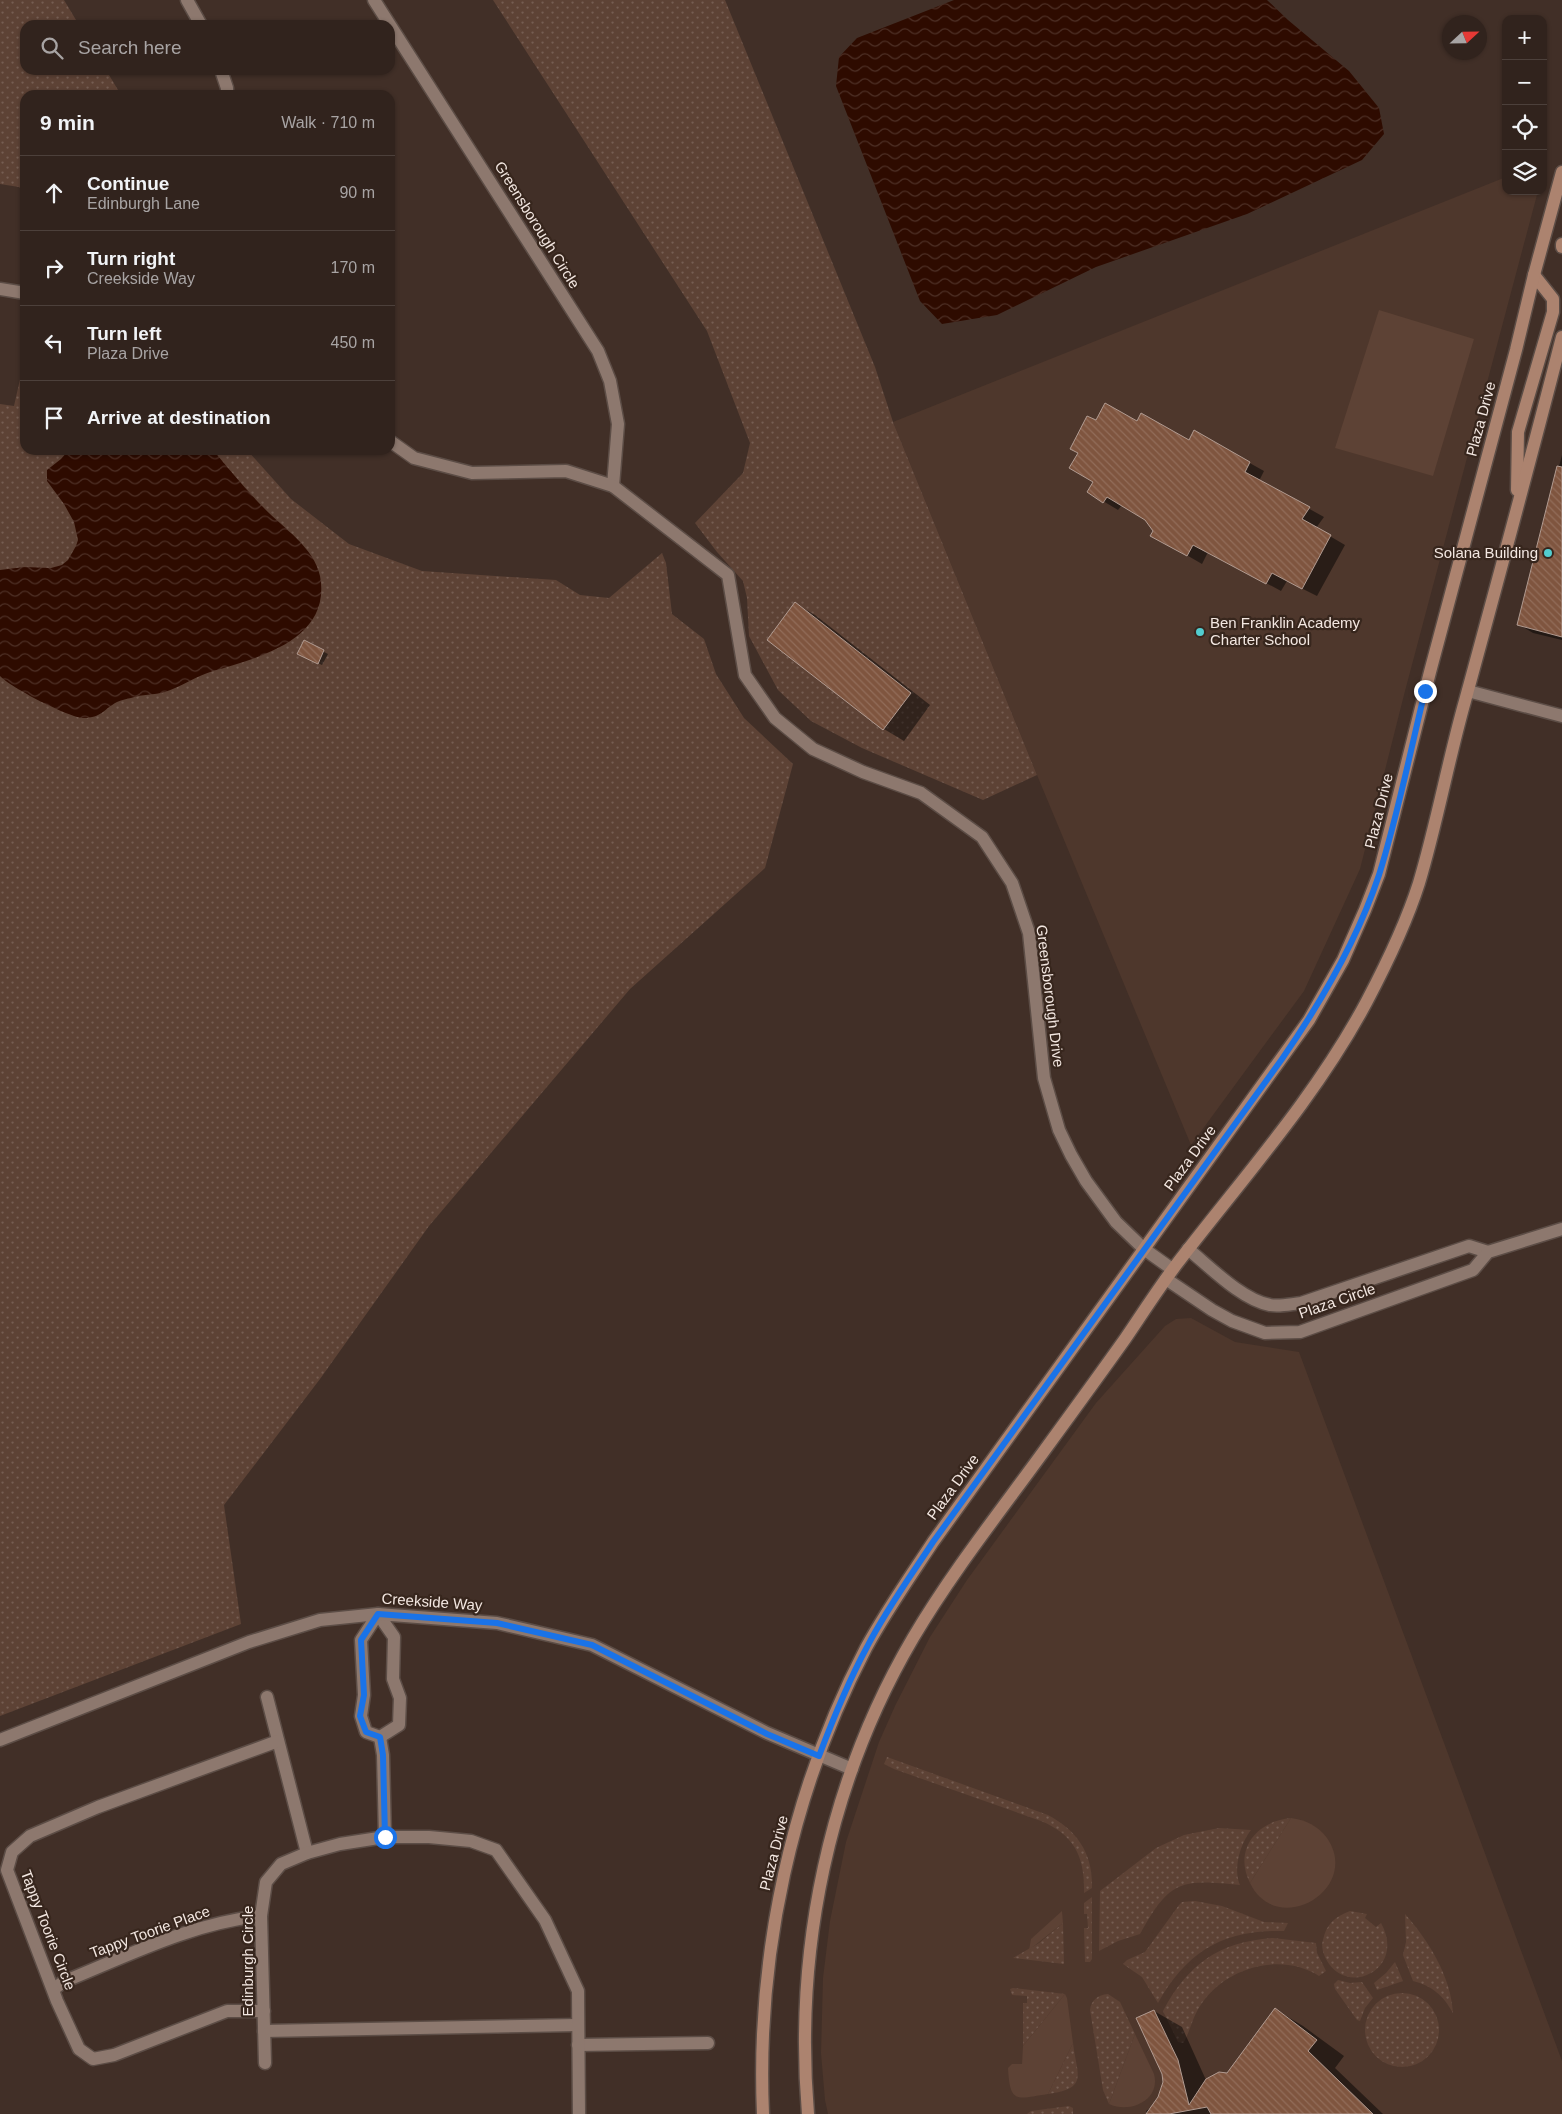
<!DOCTYPE html>
<html lang="en">
<head>
<meta charset="utf-8">
<style>
  body { margin:0; font-family:Arial,sans-serif; background:#3d2f2a; color:#f1f3f6 }
  .controls { position:absolute; right:15px; top:15px; display:grid; overflow:hidden; border-radius:10px; box-shadow:0 1px 4px #0004 }
  .controls button { width:45px; height:45px; display:grid; place-items:center; padding:0; border:0; border-bottom:1px solid #4c403b; background:#31231d; color:#f1f3f6; font:25px sans-serif }
  .compass { position:absolute; left:1442px; top:15px; width:45px; height:45px; border-radius:50%; background:#31231d; box-shadow:0 1px 4px #0004; rotate:68deg }
  .stop { position:absolute; width:15px; height:15px; margin:-11px; border:4px solid #1a73e8; border-radius:50%; background:#fff }
  .stop.end { background:#1a73e8; border-color:#fff; box-shadow:0 1px 5px #0008 }
  .list { margin:0; padding:0; list-style:none }
  h2 { display:flex; justify-content:space-between; align-items:center; height:65px; margin:0; padding:0 20px; font-size:21px }
  h2 small { font-size:16px; font-weight:400; color:#a8a4a4 }
  .list li { display:grid; grid-template-columns:32px 1fr auto; gap:15px; align-items:center; box-sizing:border-box; height:75px; padding:0 20px; border-top:1px solid #4c403b }
  .list b { display:block; font-size:19px; white-space:nowrap }
  .list p { margin:0; font-size:16px; white-space:nowrap; color:#a8a4a4 }
  .list em { font-size:16px; font-style:normal; color:#a8a4a4 }
  .icon { flex:none; width:28px; height:28px; fill:none; stroke:currentColor; stroke-width:2; stroke-linecap:round; stroke-linejoin:round }
  .map { position:relative; flex:none; width:1562px; height:2114px; overflow:hidden }
  .search { position:absolute; background:#31231d; box-shadow:0 1px 4px #0004; left:20px; top:20px; width:375px; height:55px; display:flex; align-items:center; gap:12px; box-sizing:border-box; padding:0 18px; border-radius:15px; color:#a8a4a4; font-size:19px }
  .panel { position:absolute; background:#31231d; box-shadow:0 1px 4px #0004; left:20px; top:90px; width:375px; height:365px; border-radius:15px }
  .map>svg:first-child { display:block }
</style>
</head>
<body>
<div class="map">
<svg width="1562" height="2114" viewBox="0 0 1562 2114">
  <defs>
    <pattern id="grass-dots" width="8" height="8" patternUnits="userSpaceOnUse" patternTransform="scale(1.25)"><rect width="8" height="8" fill="#5d4235"/><path d="M2 2h.1M6 6h.1" fill="none" stroke="#755d52" stroke-width="1.8" stroke-linecap="round"/></pattern>
    <pattern id="water-waves" width="16" height="10" patternUnits="userSpaceOnUse" patternTransform="scale(1.25)"><rect width="16" height="10" fill="#2e0b00"/><path d="M0 5q4-4 8 0t8 0" fill="none" stroke="#4d2f25"/></pattern>
    <pattern id="building-back-hatch" width="6" height="6" patternUnits="userSpaceOnUse" patternTransform="scale(1.25)"><rect width="6" height="6" fill="#7f553f"/><path d="M-1 5l2 2M0 0l6 6M5-1l2 2" fill="none" stroke="#926d5a"/></pattern>
  </defs>
  <rect width="100%" height="100%" fill="#412f27"/>
  <g fill="#4e372c">
    <path d="M1506,177V191H1538L1405,691L1360,869L1304,991L1191,1145L1037,775L893,422Z"/>
    <path d="M1191,1318L1235,1342L1299,1352L1562,2061V2114H828L825,2100L821,2053L823,1978L830,1921L846,1842L879,1742L895,1706L930,1637L967,1580L1096,1403L1165,1326L1176,1319Z"/>
  </g>
  <g fill="url(#grass-dots)">
    <path d="M0,0H64L79,25H25V70H106L118,90V95H25V193L19,187L0,184Z"/>
    <path d="M493,0H725L875,367L893,422L1037,775L983,800L862,748L811,721L778,690L749,636L747,598L743,581L717,552L695,523L743,473L750,443L707,331Z"/>
    <path d="M25,357V450H247L291,499L349,544L422,571L556,580L580,595L609,598L662,553L666,563L672,614L704,639L716,674L744,718L793,764L765,868L630,989L429,1226L320,1379L224,1505L241,1624L0,1716V404L14,406Z"/>
    <path d="M887,1757L1048,1815C1078,1831 1093,1854 1092,1888L1084,1893C1085,1858 1075,1835 1041,1821L894,1769L884,1764Z"/>
    <path d="M1291,1818L1250,1883C1233,1849 1257,1821 1291,1818Z"/>
    <path d="M1219,1828L1251,1830C1240,1844 1233,1869 1240,1885C1180,1879 1170,1880 1140,1934L1118,1941L1099,1951L1100,1891L1156,1848L1184,1835Z"/>
    <path d="M1092,1897V1959L1090,1962H1085L1084,1928H1088L1087,1914H1084V1903Z"/>
    <path d="M1195,1901L1222,1906L1264,1922L1288,1923L1284,1931C1224,1929 1187,1951 1158,2003L1142,1977L1123,1964L1127,1960L1145,1952L1179,1905L1182,1902Z"/>
    <path d="M1350,1911L1367,1914L1365,1918L1376,1927L1381,1923C1407,1970 1346,1998 1326,1959C1323,1953 1321,1946 1323,1940C1326,1924 1335,1917 1350,1911Z"/>
    <path d="M1405,1914C1428,1940 1451,1976 1453,2013C1443,1995 1432,1986 1413,1981L1403,1955L1406,1942Z"/>
    <path d="M1063,1923L1064,1964L1013,1958L1039,1943Z"/>
    <path d="M1273,1938L1316,1943L1317,1953L1326,1971L1319,1976C1281,1952 1227,1967 1202,2003C1193,2015 1191,2029 1184,2042L1183,2043L1178,2042L1163,2011C1188,1964 1219,1942 1273,1938Z"/>
    <path d="M1395,1962L1403,1981L1377,1990L1374,1983L1386,1973Z"/>
    <path d="M1338,1980L1350,1983L1362,1982L1373,1998L1365,2008L1360,2021L1357,2020L1335,1989L1334,1984Z"/>
    <path d="M1013,1988L1065,1994L1023,2046V2003H1027V1996L1012,1995L1010,1989Z"/>
    <circle cx="1402" cy="2030" r="37"/>
    <path d="M1108,1994L1120,2002L1135,2034L1109,2104L1103,2090L1090,2010C1091,2000 1098,1995 1108,1994Z"/>
    <path d="M1073,2043C1077,2076 1089,2088 1048,2094Z"/>
    <path d="M1069,2106L1073,2108V2114H1027L1031,2111Z"/>
  </g>
  <g fill="#5d4235">
    <path d="M1379,310L1474,339L1433,476L1335,448Z"/>
    <path d="M1291,1818C1306,1820 1318,1826 1327,1838C1362,1889 1277,1939 1250,1883Z"/>
    <path d="M1062,1911L1063,1923L1029,1950L1031,1939Z"/>
    <path d="M1065,1994L1067,1998L1073,2043L1048,2094C1016,2099 1010,2104 1008,2068L1012,2064H1022L1023,2046Z"/>
    <path d="M1135,2034L1154,2074C1161,2100 1130,2114 1109,2104Z"/>
  </g>
  <g fill="url(#water-waves)">
    <path d="M954,0H1267L1288,20L1349,71L1379,108L1384,134L1362,160L1247,214L1096,267L997,315L942,324L920,301L836,86L839,57L857,38Z"/>
    <path d="M69,450H213C229,469 245,489 263,507C282,527 314,547 320,576C332,640 258,658 213,671C196,676 181,687 165,692C154,695 142,694 131,698C126,699 121,700 117,702C104,709 101,718 84,718C69,718 10,687 0,676V570L24,567L51,568L62,565L68,560L76,546L78,540L74,522L64,504L47,481V470L61,459Z"/>
  </g>
  <g fill="#0007">
    <path d="M1096,422L1137,423L1190,441L1194,432L1264,471L1259,481L1324,517L1316,528L1345,545L1317,596L1287,581L1281,591L1208,552L1202,564L1152,535L1155,531L1145,519L1122,505L1118,510L1103,501L1094,482Z"/>
    <path d="M1562,455V640L1533,633L1518,624Z"/>
    <path d="M796,604L815,615L930,705L904,741L884,729L768,640Z"/>
    <path d="M305,642L328,654L322,665L303,656Z"/>
    <path d="M1276,2010L1303,2026L1344,2056L1335,2068L1383,2114H1147L1146,2111L1154,2105L1159,2098L1164,2082L1154,2011L1182,2027L1206,2080L1228,2075Z"/>
  </g>
  <g fill="url(#building-back-hatch)" stroke="#b19b91">
    <path d="M1105,403L1137,421L1141,413L1189,440L1194,430L1250,462L1245,472L1310,507L1302,519L1331,535L1302,589L1272,573L1266,584L1193,545L1187,556L1150,536L1153,531L1145,520L1107,497L1103,503L1087,492L1093,482L1069,468L1078,453L1070,449L1087,416L1096,420Z"/>
    <path d="M1557,466L1562,467V637L1517,625Z"/>
    <path d="M795,602L911,693L883,730L767,640Z"/>
    <path d="M304,640L324,650L318,664L297,654Z"/>
    <path d="M1275,2008L1317,2040L1308,2051L1373,2114H1211L1207,2107L1169,2114H1146L1158,2097L1163,2082L1162,2074L1136,2018L1154,2010L1178,2060L1189,2105L1206,2079L1219,2072L1227,2073Z"/>
  </g>
  <g fill="none" stroke-linecap="round" stroke-linejoin="round">
    <defs>
      <g id="street">
        <path d="M187,0L201,25"/>
        <path d="M374,0L598,351L610,381L618,424L613,486"/>
        <path d="M221,70L227,88V95"/>
        <path d="M0,289L25,293"/>
        <path d="M390,441L414,458L472,473L566,471L613,486L728,575L745,675L775,718L813,749L863,772L921,793L982,837L1012,883L1029,933L1044,1078L1059,1130L1071,1155L1086,1181L1116,1222L1144,1249L1172,1269"/>
        <path d="M1468,691L1562,716"/>
        <path d="M1188,1249C1210,1267 1242,1300 1270,1305C1279,1307 1291,1304 1301,1303L1469,1246L1488,1252"/>
        <path d="M1166,1279L1212,1310L1232,1321L1265,1333L1300,1332L1473,1270L1488,1252L1562,1229"/>
        <path d="M378,1614L394,1637L393,1679L400,1698L399,1725L380,1737L366,1732L361,1716L364,1695L361,1640Z"/>
        <path d="M267,1697L307,1853"/>
        <path d="M380,1737L383,1755L385,1837"/>
        <path d="M0,1740L249,1642L320,1620L378,1614L497,1623L592,1645L767,1733L852,1769"/>
        <path d="M54,1989L63,1982C127,1956 192,1923 261,1916"/>
        <path d="M264,2011H227L114,2055L93,2059L79,2049L57,2001L7,1870L12,1852L30,1836L98,1807L278,1741"/>
        <path d="M264,2031L577,2025"/>
        <path d="M578,2045L708,2043"/>
        <path d="M265,2063L261,1916L266,1882L281,1864L307,1853L340,1844L385,1837H429L471,1841L496,1850L545,1920L578,1991L579,2113"/>
      </g>
      <g id="secondary">
        <path d="M1562,244V247"/>
        <path d="M1517,490L1518,432L1553,312V299L1534,275"/>
        <path d="M763,2114C756,1954 792,1790 866,1648C886,1611 910,1577 933,1542L1309,1020L1343,960L1365,910L1379,874L1430,672L1516,350L1534,275L1562,172"/>
        <path d="M808,2114C794,1949 829,1781 913,1638C952,1572 999,1513 1044,1451C1071,1414 1098,1377 1125,1339C1142,1314 1158,1289 1176,1265C1242,1179 1316,1097 1367,1001C1387,963 1406,924 1419,883C1437,823 1448,761 1465,701C1498,580 1531,458 1562,337"/>
      </g>
    </defs>
    <use href="#street" stroke="#5c4d46" stroke-width="15"/>
    <use href="#secondary" stroke="#5c4d46" stroke-width="15"/>
    <use href="#street" stroke="#8d786e" stroke-width="12"/>
    <use href="#secondary" stroke="#ac836f" stroke-width="12"/>
  </g>
  <g fill="none" stroke-linecap="round" stroke-linejoin="round">
    <path stroke="#1a73e8" stroke-width="6" d="M385,1837L383,1755L380,1737L366,1732L360,1716L364,1695L361,1640L378,1614L497,1623L592,1645L767,1734L819,1756C833,1719 848,1682 867,1647C886,1610 910,1577 933,1542L1282,1059C1322,1001 1357,941 1379,875C1398,815 1410,752 1425,691"/>
  </g>
  <g fill="#52cdcf" stroke="#37261d" stroke-width="2">
    <circle cx="1548" cy="553" r="5"/>
    <circle cx="1200" cy="632" r="5"/>
  </g>
  <g text-anchor="middle" stroke-width="4.5" stroke-linejoin="round" paint-order="stroke">
    <g font-size="15" fill="#f3e7e1" stroke="#37261d">
      <text transform="translate(537 225) rotate(58)" y="5">Greensborough Circle</text>
      <text transform="translate(1481 419) rotate(-75)" y="5">Plaza Drive</text>
      <text transform="translate(1379 811) rotate(-76)" y="5">Plaza Drive</text>
      <text transform="translate(1050 996) rotate(83)" y="5">Greensborough Drive</text>
      <text transform="translate(1190 1158) rotate(-54)" y="5">Plaza Drive</text>
      <text transform="translate(1337 1301) rotate(-19)" y="5">Plaza Circle</text>
      <text transform="translate(953 1487) rotate(-54)" y="5">Plaza Drive</text>
      <text transform="translate(432 1602) rotate(4)" y="5">Creekside Way</text>
      <text transform="translate(774 1853) rotate(-76)" y="5">Plaza Drive</text>
      <text transform="translate(48 1930) rotate(69)" y="5">Tappy Toorie Circle</text>
      <text transform="translate(150 1932) rotate(-20)" y="5">Tappy Toorie Place</text>
      <text transform="translate(248 1961) rotate(-90)" y="5">Edinburgh Circle</text>
    </g>
    <g font-size="15" fill="#f3e7e1" stroke="#37261d" text-anchor="end">
      <text x="1538" y="558">Solana Building</text>
      <text x="1210" y="628" text-anchor="start">Ben Franklin Academy<tspan x="1210" dy="17">Charter School</tspan></text>
    </g>
  </g>
</svg>
<div class="controls">
<button>+</button>
<button>−</button>
<button><svg class="icon" aria-label="locate" viewBox="0 0 24 24"><circle cx="12" cy="12" r="6"/><path d="M12 2v4M12 18v4M2 12h4M18 12h4"/></svg></button>
<button><svg class="icon" aria-label="layers" viewBox="0 0 24 24"><path d="M12 4l9 5-9 5-9-5zM3 14l9 5 9-5"/></svg></button>
</div>
<svg class="compass" viewBox="-18 -18 36 36"><path d="M0-13l5 13h-10z" fill="#e53935"/><path d="M0 13l5-13h-10z" fill="#a8a4a4"/></svg>
<div class="stop" style="left:385px;top:1837px"></div>
<div class="stop end" style="left:1425px;top:691px"></div>
<div class="search"><svg class="icon" aria-label="search" viewBox="0 0 24 24"><circle cx="10" cy="10" r="6"/><path d="M15 15l6 6"/></svg>Search here</div>
<section class="panel">
<h2>9 min<small>Walk · 710 m</small></h2>
<ul class="list">
<li><svg class="icon" aria-label="ahead" viewBox="0 0 24 24"><path d="M12 20V5M6 11l6-6 6 6"/></svg><div><b>Continue</b><p>Edinburgh Lane</p></div><em>90 m</em></li>
<li><svg class="icon" aria-label="right" viewBox="0 0 24 24"><path d="M7 20v-9h11M14 6l5 5-5 5"/></svg><div><b>Turn right</b><p>Creekside Way</p></div><em>170 m</em></li>
<li><svg class="icon" aria-label="left" viewBox="0 0 24 24"><path d="M17 20v-9H6M10 6l-5 5 5 5"/></svg><div><b>Turn left</b><p>Plaza Drive</p></div><em>450 m</em></li>
<li><svg class="icon" aria-label="arrive" viewBox="0 0 24 24"><path d="M6 21V4h12l-3 4 3 4H6"/></svg><div><b>Arrive at destination</b></div></li>
</ul>
</section>
</div>
</body>
</html>
